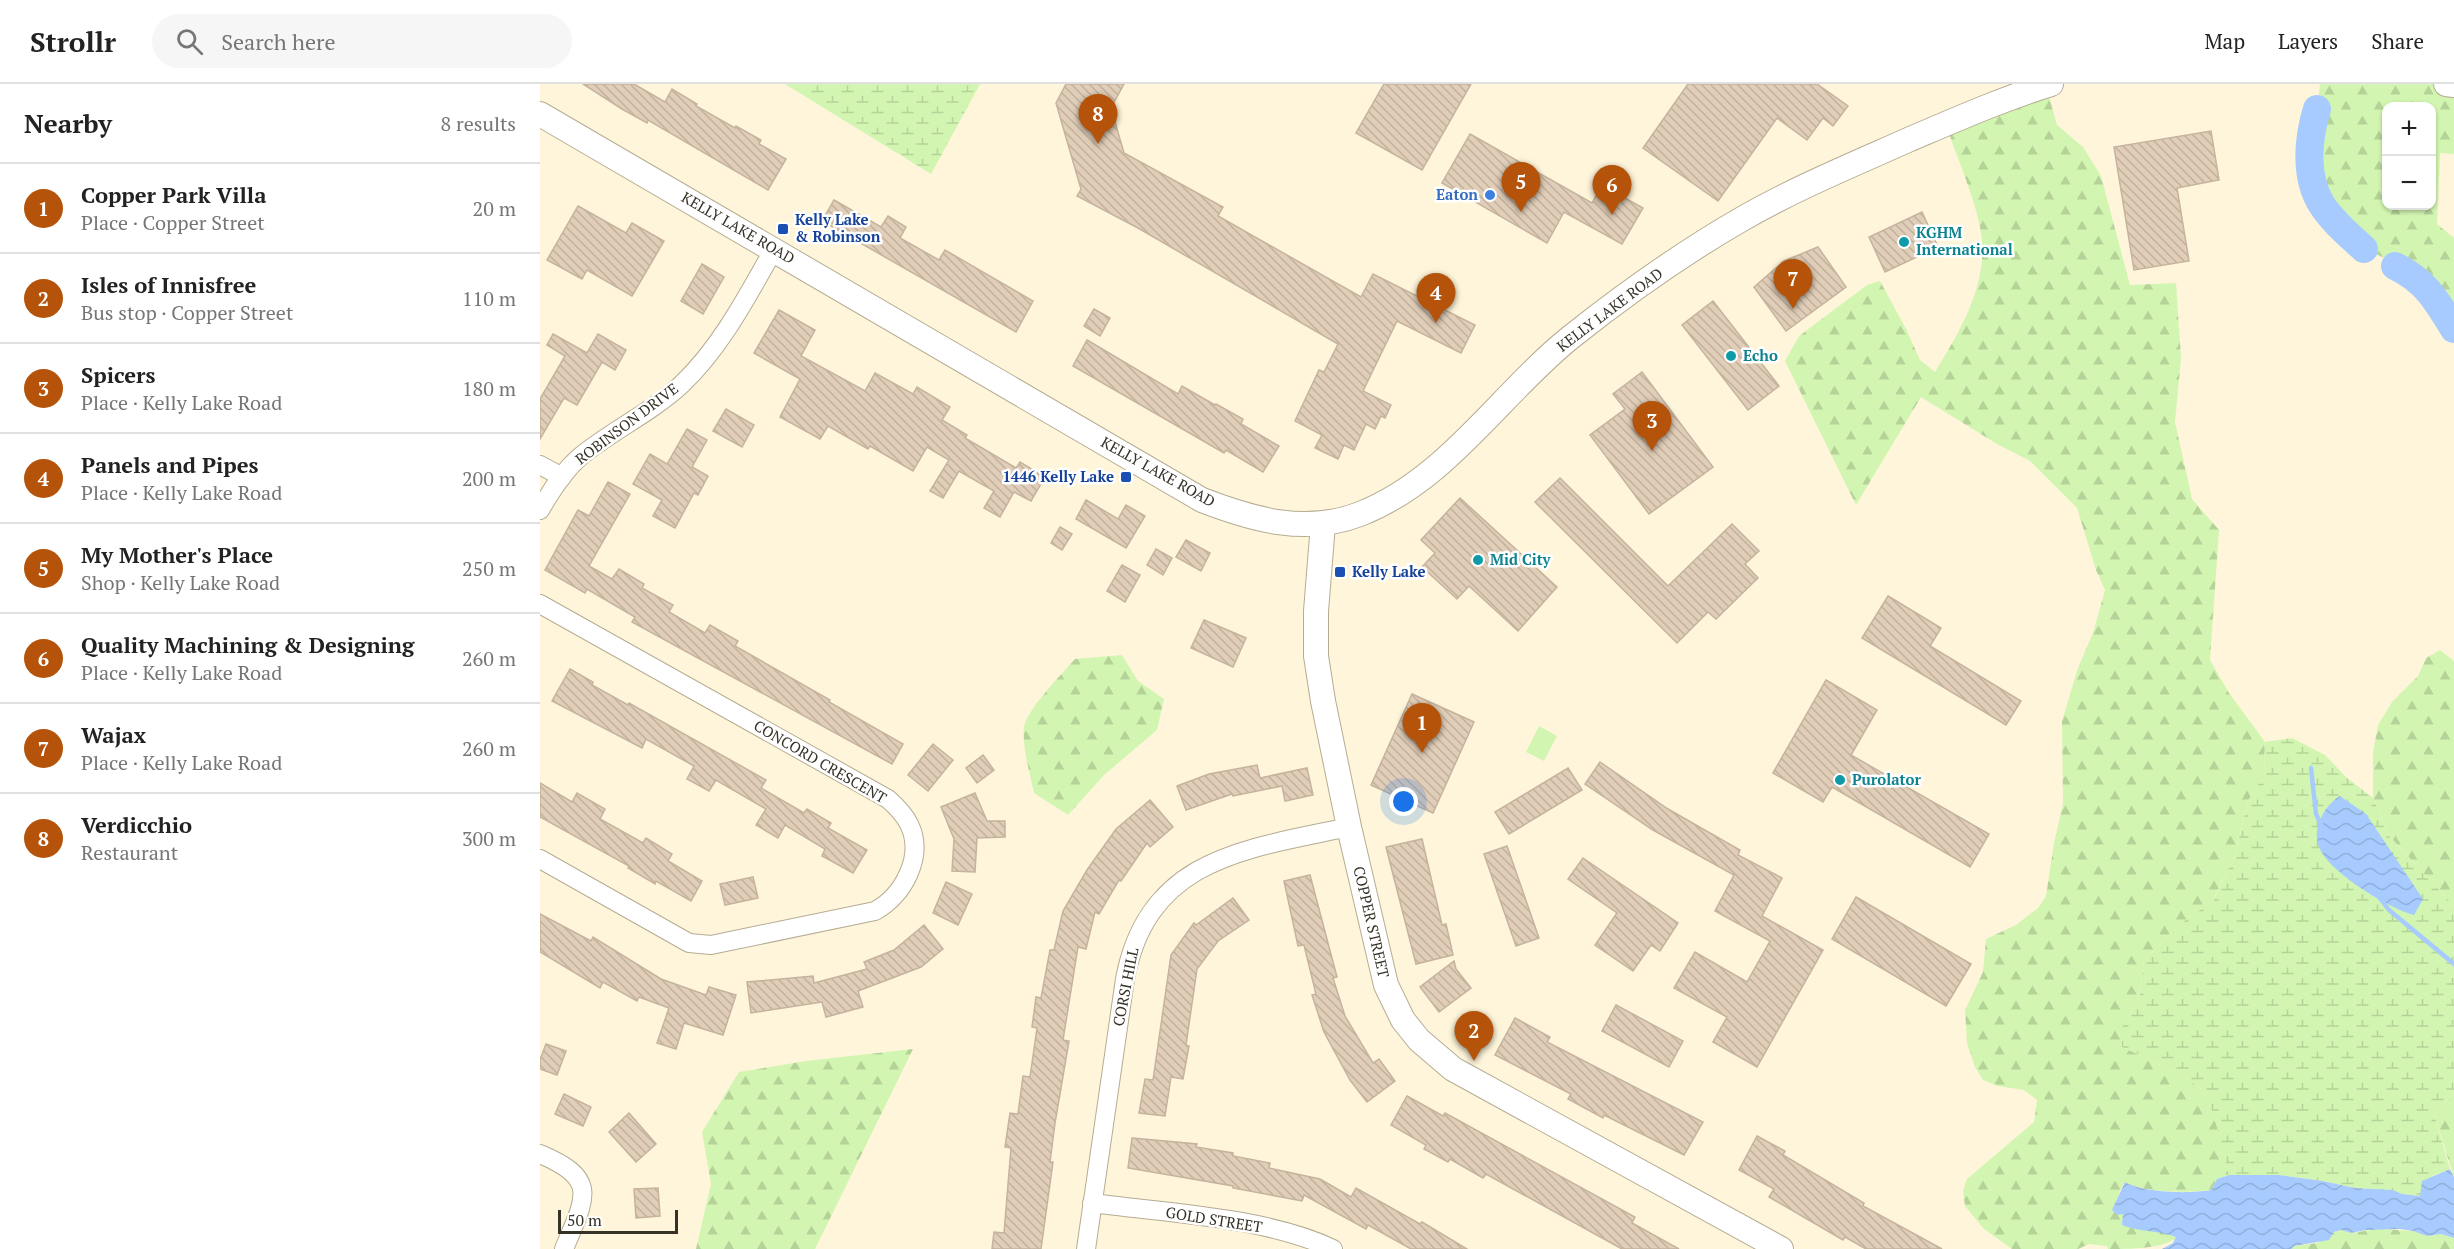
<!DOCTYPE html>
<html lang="en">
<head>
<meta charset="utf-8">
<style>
  body { margin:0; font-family:"PT Serif",serif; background:#f6f6f6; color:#222 }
  .controls { position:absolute; right:18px; top:18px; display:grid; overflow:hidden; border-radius:12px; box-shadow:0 2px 4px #0004 }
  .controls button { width:54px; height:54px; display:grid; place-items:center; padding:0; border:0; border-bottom:2px solid #e0e0e0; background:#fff; color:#222; font:30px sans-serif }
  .scale { position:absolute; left:18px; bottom:15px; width:120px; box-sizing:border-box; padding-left:6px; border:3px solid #353227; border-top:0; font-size:16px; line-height:21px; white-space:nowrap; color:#353227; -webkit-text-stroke:4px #fff; paint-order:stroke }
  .you { position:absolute; left:864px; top:718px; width:21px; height:21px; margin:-15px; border:4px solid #fff; border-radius:50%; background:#1a73e8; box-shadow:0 0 0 9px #1a73e833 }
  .badge { display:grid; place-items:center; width:39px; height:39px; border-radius:50%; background:#b45309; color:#fff; font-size:20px; font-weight:700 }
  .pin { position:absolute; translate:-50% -50px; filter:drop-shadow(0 2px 3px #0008) }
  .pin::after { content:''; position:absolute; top:32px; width:21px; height:18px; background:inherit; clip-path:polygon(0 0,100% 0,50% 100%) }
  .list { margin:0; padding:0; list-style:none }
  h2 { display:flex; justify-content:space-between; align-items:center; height:78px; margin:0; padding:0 24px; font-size:26px }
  h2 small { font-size:20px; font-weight:400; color:#767676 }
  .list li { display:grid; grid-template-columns:39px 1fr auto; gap:18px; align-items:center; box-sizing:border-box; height:90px; padding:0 24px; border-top:2px solid #e0e0e0 }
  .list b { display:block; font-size:22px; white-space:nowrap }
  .list p { margin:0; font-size:20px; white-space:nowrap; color:#767676 }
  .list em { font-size:20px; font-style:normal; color:#767676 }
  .icon { flex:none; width:33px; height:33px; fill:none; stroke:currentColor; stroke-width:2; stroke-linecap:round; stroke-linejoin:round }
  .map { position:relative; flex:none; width:1914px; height:1165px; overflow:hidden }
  header { display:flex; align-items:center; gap:36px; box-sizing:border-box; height:84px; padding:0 30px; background:#fff; border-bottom:2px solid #e0e0e0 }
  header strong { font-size:28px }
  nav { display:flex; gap:33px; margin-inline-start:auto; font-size:21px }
  .search { width:420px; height:54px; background:#f6f6f6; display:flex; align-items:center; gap:15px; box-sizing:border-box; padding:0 21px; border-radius:33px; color:#767676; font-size:22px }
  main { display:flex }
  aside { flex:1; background:#fff }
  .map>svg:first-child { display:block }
</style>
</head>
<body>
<header>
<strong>Strollr</strong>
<div class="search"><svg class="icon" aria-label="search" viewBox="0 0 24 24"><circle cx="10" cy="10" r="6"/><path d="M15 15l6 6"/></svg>Search here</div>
<nav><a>Map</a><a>Layers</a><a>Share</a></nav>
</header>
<main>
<aside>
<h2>Nearby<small>8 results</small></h2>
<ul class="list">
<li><span class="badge">1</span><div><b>Copper Park Villa</b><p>Place · Copper Street</p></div><em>20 m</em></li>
<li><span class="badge">2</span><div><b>Isles of Innisfree</b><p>Bus stop · Copper Street</p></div><em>110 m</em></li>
<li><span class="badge">3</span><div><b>Spicers</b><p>Place · Kelly Lake Road</p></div><em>180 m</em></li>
<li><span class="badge">4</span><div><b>Panels and Pipes</b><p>Place · Kelly Lake Road</p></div><em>200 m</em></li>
<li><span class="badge">5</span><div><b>My Mother's Place</b><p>Shop · Kelly Lake Road</p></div><em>250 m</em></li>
<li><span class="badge">6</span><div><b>Quality Machining &amp; Designing</b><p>Place · Kelly Lake Road</p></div><em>260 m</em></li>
<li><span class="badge">7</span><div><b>Wajax</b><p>Place · Kelly Lake Road</p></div><em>260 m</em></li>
<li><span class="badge">8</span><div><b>Verdicchio</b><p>Restaurant</p></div><em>300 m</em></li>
</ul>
</aside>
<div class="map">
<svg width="1914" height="1165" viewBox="0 0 1914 1165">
  <defs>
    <pattern id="forest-firs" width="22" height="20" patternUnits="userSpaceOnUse" patternTransform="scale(1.5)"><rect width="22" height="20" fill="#d2f6b1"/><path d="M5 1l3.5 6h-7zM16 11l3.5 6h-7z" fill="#b5d398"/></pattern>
    <pattern id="wetland-marsh" width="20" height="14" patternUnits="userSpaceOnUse" patternTransform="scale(1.5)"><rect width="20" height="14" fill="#d2f6b1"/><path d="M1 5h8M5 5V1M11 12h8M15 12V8" fill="none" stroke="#b5d398"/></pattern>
    <pattern id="water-waves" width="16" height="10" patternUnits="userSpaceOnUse" patternTransform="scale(1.5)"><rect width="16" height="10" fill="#a7cbfe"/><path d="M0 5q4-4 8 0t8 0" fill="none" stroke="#90afda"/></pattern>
    <pattern id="building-back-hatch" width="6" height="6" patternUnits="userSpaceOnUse" patternTransform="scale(1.5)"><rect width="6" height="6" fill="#e1ceb8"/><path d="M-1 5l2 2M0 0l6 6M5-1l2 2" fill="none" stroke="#c2b19e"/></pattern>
  </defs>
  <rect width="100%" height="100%" fill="#fef5da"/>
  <g fill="url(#forest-firs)" fill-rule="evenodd">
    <path d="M1780,0H1894L1914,3V70L1900,69L1897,140L1914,154V243L1893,207L1874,190L1825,164L1800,141L1782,119L1771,80L1770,52L1777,28ZM1846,22H1892V122H1846Z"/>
    <path d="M1506,2L1517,41L1543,63L1561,92L1590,201L1636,199L1641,274L1635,338L1652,415L1679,446L1670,576L1689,609L1725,658L1724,691L1708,717L1695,771L1672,818L1643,838L1604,876L1599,916L1582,943V963C1596,969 1657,997 1663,1007C1676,1028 1683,1066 1689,1091L1677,1095L1671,1106C1649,1109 1604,1109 1585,1098C1579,1105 1578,1117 1573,1126L1583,1130L1589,1144L1615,1146L1637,1153C1625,1165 1589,1165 1568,1165L1567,1162L1549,1160L1538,1165H1472L1444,1145L1425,1122L1423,1107L1427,1095L1494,1038L1497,1016L1484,1006L1458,1002L1443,996L1435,983L1427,959L1425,926L1443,888L1446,855L1476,841L1498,824L1506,812L1514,759L1523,720L1522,637L1538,584L1553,549L1565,506L1556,486L1537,424L1490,377L1457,360L1381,313L1316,421L1245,277L1259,252L1327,201L1340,197L1366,245L1380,276L1395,288C1419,249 1446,204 1442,156C1439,123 1417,74 1406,41Z"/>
    <path d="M1900,566L1914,577V822L1850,753L1833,714V669L1838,641L1852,618L1878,592L1886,574Z"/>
    <path d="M582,571L598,597L624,615L617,646L564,691L528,731L494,709C490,689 482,664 484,643C487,625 522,590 535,575Z"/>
    <path d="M373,965L275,1165H156L171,1100L162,1048L199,988L266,977Z"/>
    <path d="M1914,1010V1093L1894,1030Z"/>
    <path d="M1838,1145L1873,1147L1887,1152L1901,1150L1914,1154V1165H1752L1753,1162L1777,1159L1794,1148L1801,1146L1811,1149Z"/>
  </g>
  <g fill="url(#wetland-marsh)">
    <path d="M245,0H440L391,90Z"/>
    <path d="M1752,654L1785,671L1806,693L1833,714L1850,753L1914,822V1010L1894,1030L1910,1085L1892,1092L1880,1112L1862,1110L1853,1106L1815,1104L1783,1097L1739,1091H1689C1683,1068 1675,1026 1663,1007C1657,997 1596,969 1582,963V943L1599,916L1604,876L1643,838L1673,817L1695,771L1708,717L1724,691L1725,658Z"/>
  </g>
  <path fill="#d2f6b1" d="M999,642L1017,652L1004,677L986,668Z"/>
  <g fill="url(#water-waves)">
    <path d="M1800,712L1826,730L1883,815L1874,831C1850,825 1784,786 1778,760C1773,742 1785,721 1800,712Z"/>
    <path d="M1910,1085L1914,1093V1154L1901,1150L1887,1152L1873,1147L1860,1145L1826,1146L1811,1149L1801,1146L1794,1148L1789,1156L1754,1162L1752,1165H1622L1633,1159L1636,1153C1618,1146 1597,1148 1582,1141L1583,1130L1577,1131L1572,1126L1585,1098C1604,1109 1649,1110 1671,1106L1677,1095L1689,1091H1739L1783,1097L1815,1104L1853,1106L1862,1110L1880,1112L1882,1097Z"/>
  </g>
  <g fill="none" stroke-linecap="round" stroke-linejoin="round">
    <g stroke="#a7cbfe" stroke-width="4.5">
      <path d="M1771,684L1776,730L1782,743"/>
      <path d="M1839,813L1849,826L1914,880"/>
    </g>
    <g stroke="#a7cbfe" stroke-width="28">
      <path d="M1777,25C1768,54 1764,93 1782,121C1793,138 1809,151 1824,165"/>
      <path d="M1855,182C1887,198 1896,216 1914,245"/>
    </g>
  </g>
  <g fill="url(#building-back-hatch)" stroke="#c5b39d" stroke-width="1.5">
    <path d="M43,0H94L125,18L132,5L157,20L156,22L195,44L196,42L221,56L219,60L246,75L228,106L108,36L107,39L82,25Z"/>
    <path d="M526,0H584L571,24L584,69L683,123L678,132L821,213L833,190L935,241L921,269L857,237L823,307L851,321L845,334L841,332L835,345L826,340L814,366L804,361L798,375L775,364L782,351L755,337L779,286L784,288L798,260L598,144L537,112L541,105L516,19Z"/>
    <path d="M844,0H931L882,86L816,49Z"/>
    <path d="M1148,0H1277L1308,22L1293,42L1283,34L1267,56L1237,34L1178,117L1103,64Z"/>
    <path d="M1671,47L1679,96L1637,104L1649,177L1594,186L1574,63Z"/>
    <path d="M930,50L1052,119L1062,101L1103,124L1082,160L1024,128L1007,159L902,99Z"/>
    <path d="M294,116L341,143L348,132L366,143L360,154L399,176L405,166L493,217L476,248L282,137Z"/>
    <path d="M38,122L86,149L92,139L124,157L92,212L47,186L42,195L7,176Z"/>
    <path d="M1382,128L1398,163L1345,188L1329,153Z"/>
    <path d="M1278,163L1306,203L1246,247L1214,203L1244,177Z"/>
    <path d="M162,180L184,193L163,230L141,217Z"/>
    <path d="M1173,217L1239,302L1208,326L1142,241Z"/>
    <path d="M554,225L570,234L560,252L544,242Z"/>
    <path d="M239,226L275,246L261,272L325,307L335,289L373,310L377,303L410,323L402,336L427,351L425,354L476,384L480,378L505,393L491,417L474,408L460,433L444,424L454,407L419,387L403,414L390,407L409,376L387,363L373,387L330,362L328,365L288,342L280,355L240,333L260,295L214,269Z"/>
    <path d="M13,250L47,269L58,250L86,266L75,286L62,278L37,321L24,314L0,355V315L25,272L7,261Z"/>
    <path d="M547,256L638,310L642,302L675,321L676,320L703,335L701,340L739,362L723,388L686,366L684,369L533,282Z"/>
    <path d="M1102,288L1173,383L1109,430L1050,351L1085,325L1073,310Z"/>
    <path d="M186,325L214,341L202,363L173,347Z"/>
    <path d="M147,345L167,356L152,383L168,392L158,411L154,409L135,444L113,432L122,416L93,400L110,370L127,380Z"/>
    <path d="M1020,394L1128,502L1192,440L1219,467L1205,480L1218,494L1176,535L1168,528L1137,559L995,418Z"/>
    <path d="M68,398L90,410L49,482L72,495L79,485L104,500L102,504L133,521L129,528L165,549L170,541L198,557L195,562L290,616L289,618L363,660L352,680L92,538L95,533L47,505L45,509L5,486L38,426L49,432Z"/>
    <path d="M920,414L1017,503L978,547L929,502L917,515L882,483L895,469L881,456Z"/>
    <path d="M546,416L578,435L586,421L605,432L586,464L536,435Z"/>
    <path d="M520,443L532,450L522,466L511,459Z"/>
    <path d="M646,456L670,469L661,487L636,473Z"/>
    <path d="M616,465L632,474L623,491L607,481Z"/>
    <path d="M582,481L600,491L585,518L567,507Z"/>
    <path d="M1348,512L1401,544L1390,562L1481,617L1466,641L1322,554Z"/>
    <path d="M664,536L706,554L693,583L651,564Z"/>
    <path d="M30,585L53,598L52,601L88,621L89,619L226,696L221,704L264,729L267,725L291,739L288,744L327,766L313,789L282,772L285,765L245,741L238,754L216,741L226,725L176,696L169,707L147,695L154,682L106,655L102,664L12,617Z"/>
    <path d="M1286,596L1337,626L1311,671L1449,750L1430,783L1292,703L1283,718L1233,689Z"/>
    <path d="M872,610L934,638L893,729L831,701Z"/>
    <path d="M393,660L413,676L388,707L368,691Z"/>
    <path d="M443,671L454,686L437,699L426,684Z"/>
    <path d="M1060,678L1128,725L1200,766L1198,771L1242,794L1222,832L1283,866L1217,983L1173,958L1187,933L1134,904L1155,868L1207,898L1230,857L1175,827L1194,791L1113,746L1045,700Z"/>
    <path d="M717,681L720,694L767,684L773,711L745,717L742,702L693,712L692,710L646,726L637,702L669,690Z"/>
    <path d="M1028,684L1042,706L969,750L955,728Z"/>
    <path d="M0,699L32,718L37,709L65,725L60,735L103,759L106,754L132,770L128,777L162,797L151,817L116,797L115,800L88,784L89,782L0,733Z"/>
    <path d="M435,709L447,737H465V753L437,754L435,788L412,787L414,755L401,723Z"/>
    <path d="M610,716L633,743L610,763L607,759L581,797L579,796L559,830L555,828L546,865L538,863L523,956L529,957L515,1039L510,1078H513L501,1165H452L454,1148L464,1149L471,1064L465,1063L470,1029L478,1030L483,992L490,993L497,944L492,943L496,913L501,914L510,866H514L523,827L547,786L576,745Z"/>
    <path d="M882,755L902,841L906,840L913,871L876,880L846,763Z"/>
    <path d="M967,762L999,854L976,862L944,770Z"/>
    <path d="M1043,774L1138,839L1120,867L1111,861L1093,887L1055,861L1077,829L1028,795Z"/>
    <path d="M770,791L797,893L793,894L805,932L833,979L839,975L855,997L827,1018L810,996L784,948L772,911L776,910L764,861L758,862L744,797Z"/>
    <path d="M213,793L218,814L185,821L180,800Z"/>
    <path d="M406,798L432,810L418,841L393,829Z"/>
    <path d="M1316,813L1431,880L1406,922L1292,855Z"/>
    <path d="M693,814L709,836L678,857L657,885L646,961L649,962L643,995L631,993L625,1032L599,1029L605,995L613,996L631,871L654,839L656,841Z"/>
    <path d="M0,830L51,857L53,853L121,895L166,911L169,903L196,911L183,951L144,939L136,965L117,959L129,924L99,913L97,917L63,898L60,904L0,868Z"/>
    <path d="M384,841L403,865L381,883L318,907L323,923L286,933L282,918L211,929L207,898L273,892L274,899L327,885L324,878L354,866Z"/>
    <path d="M914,877L916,885L931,904L899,928L880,903Z"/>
    <path d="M1076,921L1143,957L1129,983L1062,947Z"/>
    <path d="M975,934L1010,953L1007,958L1163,1038L1144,1071L1064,1031L1063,1034L1028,1015L1031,1010L955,971Z"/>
    <path d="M6,960L26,967L17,991L0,985V976Z"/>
    <path d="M24,1010L51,1023L43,1042L15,1030Z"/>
    <path d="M867,1012L903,1032L905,1029L1095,1133L1092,1139L1139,1165H1082L946,1090L943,1094L910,1075L908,1078L884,1065L886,1061L851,1041Z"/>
    <path d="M89,1029L116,1060L96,1078L69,1048Z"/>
    <path d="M1217,1052L1245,1067L1243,1071L1324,1119L1323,1122L1402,1165H1326L1305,1153L1303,1156L1229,1113L1234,1105L1199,1086Z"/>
    <path d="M592,1054L657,1060L656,1063L693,1069V1072L730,1079L729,1084L780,1095L811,1113L816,1104L880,1140L882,1138L927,1165H871L828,1141L826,1145L764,1111L762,1117L693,1104V1102L588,1084Z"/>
    <path d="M118,1104L120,1132L96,1134L94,1105Z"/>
  </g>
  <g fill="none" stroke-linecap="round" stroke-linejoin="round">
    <defs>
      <g id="street">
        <path d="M0,381L22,393"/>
        <path d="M0,426C11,407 24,386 41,372C73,346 112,328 142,300C181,263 208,211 234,165"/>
        <path d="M0,520L348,715C356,722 364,730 369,740C385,772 363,812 335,827L171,861L149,859L0,775"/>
        <path d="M0,1070C60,1095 45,1114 24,1165"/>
        <path d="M552,1119C627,1129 726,1133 793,1165"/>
        <path d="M546,1165L585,895C608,773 707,765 809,743"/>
      </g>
      <g id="secondary">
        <path d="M1906,0L1914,1"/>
        <path d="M0,30L662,416C714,436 766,451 820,430C907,396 960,310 1031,253C1085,210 1143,169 1202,135C1256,104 1312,81 1368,56C1415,36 1462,15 1511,0"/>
        <path d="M783,440L776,527V572L783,617L809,743L846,901L863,936L879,956L913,985L1241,1165"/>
      </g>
    </defs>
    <use href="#street" stroke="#b5ac93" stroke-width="20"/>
    <use href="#secondary" stroke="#b5ac93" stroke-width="26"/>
    <use href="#street" stroke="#fff" stroke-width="18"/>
    <use href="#secondary" stroke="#fff" stroke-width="24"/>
  </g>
  <circle fill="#3f7fe0" stroke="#fff" stroke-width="2" cx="950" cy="111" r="6"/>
  <g fill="#1a4fb4" stroke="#fff" stroke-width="2">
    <rect x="237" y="139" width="12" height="12" rx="3"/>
    <rect x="580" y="387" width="12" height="12" rx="3"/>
    <rect x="794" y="482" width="12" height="12" rx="3"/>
  </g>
  <g fill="#0f9aa8" stroke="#fff" stroke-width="2">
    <circle cx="1364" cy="158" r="6"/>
    <circle cx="1191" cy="272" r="6"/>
    <circle cx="938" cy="476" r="6"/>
    <circle cx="1300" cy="696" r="6"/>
  </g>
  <g text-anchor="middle" stroke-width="5" stroke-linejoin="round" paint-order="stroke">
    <g font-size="15" font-weight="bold" fill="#366cbe" stroke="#fff" text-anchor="end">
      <text x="938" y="116">Eaton</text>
    </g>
    <g font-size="15" font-weight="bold" fill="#164399" stroke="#fff" text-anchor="start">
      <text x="255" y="141">Kelly Lake<tspan x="255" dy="17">&amp; Robinson</tspan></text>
      <text x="574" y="398" text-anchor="end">1446 Kelly Lake</text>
      <text x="812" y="493">Kelly Lake</text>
    </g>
    <g font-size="15" fill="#353227" stroke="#fff">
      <text transform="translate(198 144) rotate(30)" y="5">KELLY LAKE ROAD</text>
      <text transform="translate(1070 226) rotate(-37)" y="5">KELLY LAKE ROAD</text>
      <text transform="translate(87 340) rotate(-37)" y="5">ROBINSON DRIVE</text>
      <text transform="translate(618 388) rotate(29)" y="5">KELLY LAKE ROAD</text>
      <text transform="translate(280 678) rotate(30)" y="5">CONCORD CRESCENT</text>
      <text transform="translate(831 838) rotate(77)" y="5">COPPER STREET</text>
      <text transform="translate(586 903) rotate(-79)" y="5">CORSI HILL</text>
      <text transform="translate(674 1136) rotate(9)" y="5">GOLD STREET</text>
    </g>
    <g font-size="15" font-weight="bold" fill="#0d838f" stroke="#fff" text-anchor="start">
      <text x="1376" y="154">KGHM<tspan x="1376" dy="17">International</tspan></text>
      <text x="1203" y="277">Echo</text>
      <text x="950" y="481">Mid City</text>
      <text x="1312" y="701">Purolator</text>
    </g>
  </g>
</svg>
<div class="controls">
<button>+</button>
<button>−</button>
</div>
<div class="scale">50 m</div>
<div class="you"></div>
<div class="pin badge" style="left:882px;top:669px">1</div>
<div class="pin badge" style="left:934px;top:977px">2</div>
<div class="pin badge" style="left:1112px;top:367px">3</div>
<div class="pin badge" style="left:896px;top:239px">4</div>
<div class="pin badge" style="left:981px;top:128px">5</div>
<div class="pin badge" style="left:1072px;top:131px">6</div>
<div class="pin badge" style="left:1253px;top:225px">7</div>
<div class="pin badge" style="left:558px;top:60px">8</div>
</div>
</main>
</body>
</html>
